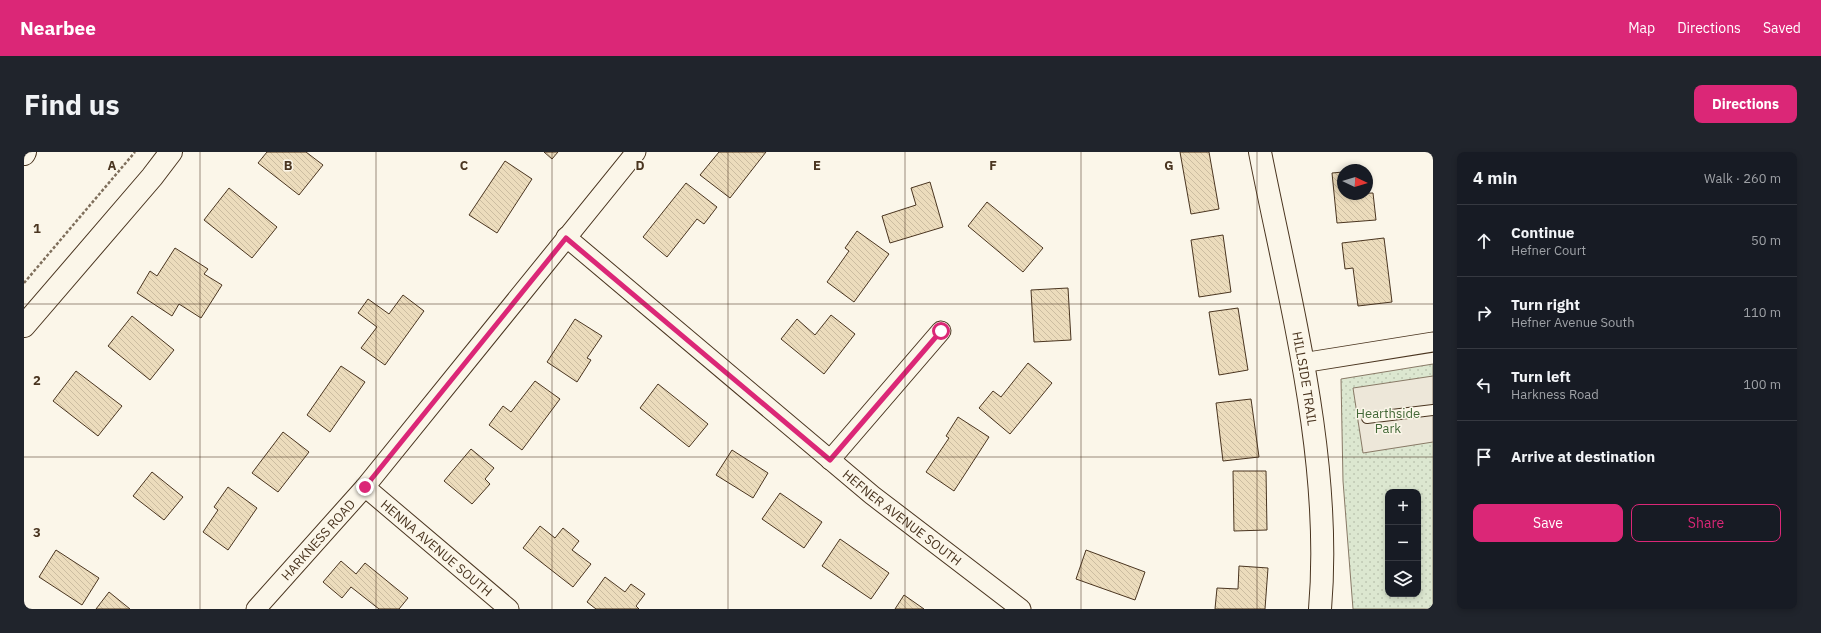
<!DOCTYPE html>
<html lang="en">
<head>
<meta charset="utf-8">
<style>
  body { margin:0; font-family:"IBM Plex Sans",sans-serif; background:#20242c; color:#f1f3f6 }
  .controls { position:absolute; right:12px; bottom:12px; display:grid; overflow:hidden; border-radius:8px; box-shadow:0 2px 6px #0003 }
  .controls button { width:36px; height:36px; display:grid; place-items:center; padding:0; border:0; border-bottom:1px solid #363941; background:#171b24; color:#f1f3f6; font:20px sans-serif }
  .compass { position:absolute; left:1313px; top:12px; width:36px; height:36px; border-radius:50%; background:#171b24; box-shadow:0 2px 6px #0003; rotate:94deg }
  .stop { position:absolute; width:12px; height:12px; margin:-9px; border:3px solid #db2777; border-radius:50%; background:#fff }
  .stop.end { background:#db2777; border-color:#fff; box-shadow:0 1px 4px #0008 }
  .list { margin:0; padding:0; list-style:none }
  h2 { display:flex; justify-content:space-between; align-items:center; height:52px; margin:0; padding:0 16px; font-size:17px }
  h2 small { font-size:13px; font-weight:400; color:#9ea1a6 }
  .list li { display:grid; grid-template-columns:26px 1fr auto; gap:12px; align-items:center; box-sizing:border-box; height:72px; padding:0 16px; border-top:1px solid #363941 }
  .list b { display:block; font-size:15px; white-space:nowrap }
  .list p { margin:0; font-size:13px; white-space:nowrap; color:#9ea1a6 }
  .list em { font-size:13px; font-style:normal; color:#9ea1a6 }
  .actions { display:flex; gap:8px; padding:12px 16px }
  .actions a { flex:1; padding:9px 0; border:1px solid #db2777; border-radius:8px; text-align:center; font-size:14px; color:#db2777 }
  .actions .main { background:#db2777; color:#fff }
  .icon { flex:none; width:22px; height:22px; fill:none; stroke:currentColor; stroke-width:2; stroke-linecap:round; stroke-linejoin:round }
  .map { position:relative; flex:none; width:1409px; height:457px; overflow:hidden; border-radius:8px }
  header { display:flex; align-items:center; gap:24px; box-sizing:border-box; height:56px; padding:0 20px; background:#db2777; color:#fff }
  header strong { font-size:19px }
  nav { display:flex; gap:22px; margin-inline-start:auto; font-size:14px }
  .intro { display:flex; align-items:center; justify-content:space-between; box-sizing:border-box; height:96px; padding:0 24px }
  h1 { margin:0; font-size:28px }
  .button { padding:10px 18px; border-radius:8px; background:#db2777; color:#fff; font-size:14px; font-weight:700 }
  main { display:flex; gap:24px; padding:0 24px }
  aside { flex:1; background:#171b24; border-radius:8px; box-shadow:0 2px 6px #0003 }
  .map>svg:first-child { display:block }
</style>
</head>
<body>
<header>
<strong>Nearbee</strong>
<nav><a>Map</a><a>Directions</a><a>Saved</a></nav>
</header>
<div class="intro"><h1>Find us</h1><a class="button">Directions</a></div>
<main>
<div class="map">
<svg width="1409" height="457" viewBox="0 0 1409 457">
  <defs>
    <pattern id="park-dots" width="8" height="8" patternUnits="userSpaceOnUse"><rect width="8" height="8" fill="#dce7d0"/><path d="M2 2h.1M6 6h.1" fill="none" stroke="#bec7b2" stroke-width="1.8" stroke-linecap="round"/></pattern>
    <pattern id="building-back-hatch" width="6" height="6" patternUnits="userSpaceOnUse"><rect width="6" height="6" fill="#ecdcbc"/><path d="M-1 5l2 2M0 0l6 6M5-1l2 2" fill="none" stroke="#ccbda1"/></pattern>
  </defs>
  <rect width="100%" height="100%" fill="#fbf6e9"/>
  <path fill="url(#park-dots)" stroke="#887966" fill-rule="evenodd" d="M1409,212V457H1329L1319,329L1317,227ZM1364,340H1394V442H1364Z"/>
  <path fill="#ede7d9" stroke="#887966" d="M1409,224V290L1339,301L1329,236Z"/>
  <g fill="url(#building-back-hatch)" stroke="#4a3520">
    <path d="M243,0H282L299,13L275,43L234,11Z"/>
    <path d="M520,0H534L528,7Z"/>
    <path d="M695,0H742L706,46L676,23Z"/>
    <path d="M1156,0H1185L1195,57L1167,62Z"/>
    <path d="M481,9L508,27L473,81L445,63Z"/>
    <path d="M1319,20V42L1349,41L1352,68L1313,71L1308,21Z"/>
    <path d="M906,30L919,75L866,91L858,64L892,53L887,36Z"/>
    <path d="M662,31L693,55L680,72L673,67L643,105L619,85Z"/>
    <path d="M205,36L253,75L228,106L180,68Z"/>
    <path d="M963,50L1019,96L999,120L944,74Z"/>
    <path d="M833,79L865,102L830,150L803,130L825,99L821,96Z"/>
    <path d="M1199,83L1207,140L1175,145L1167,88Z"/>
    <path d="M1360,86L1368,150L1334,154L1329,116L1321,117L1318,91Z"/>
    <path d="M151,96L184,117L180,122L198,133L177,166L155,152L148,164L113,141L126,119L133,124Z"/>
    <path d="M1044,136L1047,188L1010,190L1007,138Z"/>
    <path d="M379,143L400,159L361,213L337,196L353,175L334,161L344,147L365,162Z"/>
    <path d="M1214,156L1224,218L1195,223L1185,160Z"/>
    <path d="M807,163L831,182L800,222L757,187L773,167L791,183Z"/>
    <path d="M108,164L150,198L126,228L84,194Z"/>
    <path d="M551,167L578,184L563,206L567,208L553,230L523,210Z"/>
    <path d="M1004,211L1028,231L986,282L955,256L969,239L977,245Z"/>
    <path d="M317,214L341,230L306,280L283,263Z"/>
    <path d="M52,219L98,254L74,284L29,249Z"/>
    <path d="M511,229L536,247L498,298L465,273L479,254L487,260Z"/>
    <path d="M634,232L684,272L665,295L616,256Z"/>
    <path d="M1227,247L1235,305L1199,309L1192,251Z"/>
    <path d="M934,265L965,285L930,339L902,320L925,286L922,284Z"/>
    <path d="M259,280L285,300L254,340L228,321Z"/>
    <path d="M447,297L470,316L461,327L466,332L448,352L420,329Z"/>
    <path d="M708,298L744,321L729,346L692,323Z"/>
    <path d="M1209,319H1242L1243,378L1210,379Z"/>
    <path d="M128,320L159,345L140,368L109,344Z"/>
    <path d="M204,335L233,356L204,398L179,380L194,358L190,355Z"/>
    <path d="M756,341L798,370L780,396L738,367Z"/>
    <path d="M516,374L531,386L539,376L555,389L548,398L567,412L549,435L499,396Z"/>
    <path d="M816,387L865,421L847,447L798,414Z"/>
    <path d="M32,398L75,426L58,453L15,425Z"/>
    <path d="M1062,398L1121,420L1111,448L1052,427Z"/>
    <path d="M317,409L332,422L341,411L384,446L375,457H355L327,435L318,446L299,430Z"/>
    <path d="M1215,414L1244,416L1241,457H1191L1193,436L1214,437Z"/>
    <path d="M581,425L601,440L607,432L621,442L612,454L615,457H572L563,450Z"/>
    <path d="M85,440L106,457H72Z"/>
    <path d="M880,443L900,457H871Z"/>
  </g>
  <g fill="none" stroke-linecap="round" stroke-linejoin="round">
    <defs>
      <path id="service" d="M1343,266L1409,258"/>
      <g id="minor">
        <path id="s1" d="M542,85L848,343L997,457"/>
        <path d="M1278,211L1409,190"/>
        <path d="M806,308L917,179"/>
        <path id="s2" d="M341,335L485,457"/>
        <path id="s3" d="M232,457L341,335L612,0"/>
      </g>
      <g id="tertiary">
        <path id="s4" d="M1236,0C1265,147 1309,307 1296,457"/>
        <path d="M0,174L128,25L147,0"/>
      </g>
      <path id="motorway" d="M0,2L1,0"/>
    </defs>
    <use href="#service" stroke="#4a3520" stroke-width="12"/>
    <use href="#minor" stroke="#4a3520" stroke-width="21"/>
    <use href="#tertiary" stroke="#4a3520" stroke-width="24"/>
    <use href="#motorway" stroke="#4a3520" stroke-width="24"/>
    <path stroke="#7f6f5c" stroke-width="2.5" stroke-dasharray="3 2" stroke-linecap="butt" d="M0,131L111,0"/>
    <use href="#service" stroke="#fbf6e9" stroke-width="10"/>
    <use href="#minor" stroke="#fbf6e9" stroke-width="19"/>
    <use href="#tertiary" stroke="#fbf6e9" stroke-width="22"/>
    <use href="#motorway" stroke="#fbf6e9" stroke-width="22"/>
  </g>
  <g fill="none" stroke-linecap="round" stroke-linejoin="round">
    <path stroke="#db2777" stroke-width="5" d="M341,335L542,86L806,308L917,179"/>
  </g>
  <path fill="none" stroke="#4a3520" stroke-width="1" stroke-opacity="0.55" d="M176,0V457M352,0V457M528,0V457M704,0V457M881,0V457M1057,0V457M1233,0V457M0,152H1409M0,305H1409"/>
  <g text-anchor="middle" stroke-width="3" stroke-linejoin="round" paint-order="stroke">
    <g font-size="13" fill="#4a3520" stroke="#fbf6e9">
      <text dy="5" stroke="none"><textPath href="#s4" startOffset="231">HILLSIDE TRAIL</textPath></text>
      <text dy="5" stroke="none"><textPath href="#s1" startOffset="438">HEFNER AVENUE SOUTH</textPath></text>
      <text dy="5" stroke="none"><textPath href="#s3" startOffset="93">HARKNESS ROAD</textPath></text>
      <text dy="5" stroke="none"><textPath href="#s2" startOffset="94">HENNA AVENUE SOUTH</textPath></text>
    </g>
    <g font-size="13" fill="#436837" stroke="#fbf6e9">
      <text x="1364" y="266">Hearthside<tspan x="1364" dy="15">Park</tspan></text>
    </g>
  </g>
  <g font-size="13" text-anchor="middle" font-weight="bold" fill="#4a3520" stroke="#fbf6e9" stroke-width="3" stroke-linejoin="round" paint-order="stroke">
    <text x="88" y="18">A</text>
    <text x="264" y="18">B</text>
    <text x="440" y="18">C</text>
    <text x="616" y="18">D</text>
    <text x="793" y="18">E</text>
    <text x="969" y="18">F</text>
    <text x="1145" y="18">G</text>
    <text x="13" y="81">1</text>
    <text x="13" y="233">2</text>
    <text x="13" y="385">3</text>
  </g>
</svg>
<div class="controls">
<button>+</button>
<button>−</button>
<button><svg class="icon" aria-label="layers" viewBox="0 0 24 24"><path d="M12 4l9 5-9 5-9-5zM3 14l9 5 9-5"/></svg></button>
</div>
<svg class="compass" viewBox="-18 -18 36 36"><path d="M0-13l5 13h-10z" fill="#e53935"/><path d="M0 13l5-13h-10z" fill="#9ea1a6"/></svg>
<div class="stop" style="left:917px;top:179px"></div>
<div class="stop end" style="left:341px;top:335px"></div>
</div>
<aside>
<h2>4 min<small>Walk · 260 m</small></h2>
<ul class="list">
<li><svg class="icon" aria-label="ahead" viewBox="0 0 24 24"><path d="M12 20V5M6 11l6-6 6 6"/></svg><div><b>Continue</b><p>Hefner Court</p></div><em>50 m</em></li>
<li><svg class="icon" aria-label="right" viewBox="0 0 24 24"><path d="M7 20v-9h11M14 6l5 5-5 5"/></svg><div><b>Turn right</b><p>Hefner Avenue South</p></div><em>110 m</em></li>
<li><svg class="icon" aria-label="left" viewBox="0 0 24 24"><path d="M17 20v-9H6M10 6l-5 5 5 5"/></svg><div><b>Turn left</b><p>Harkness Road</p></div><em>100 m</em></li>
<li><svg class="icon" aria-label="arrive" viewBox="0 0 24 24"><path d="M6 21V4h12l-3 4 3 4H6"/></svg><div><b>Arrive at destination</b></div></li>
</ul>
<div class="actions"><a class="main">Save</a><a>Share</a></div>
</aside>
</main>
</body>
</html>
